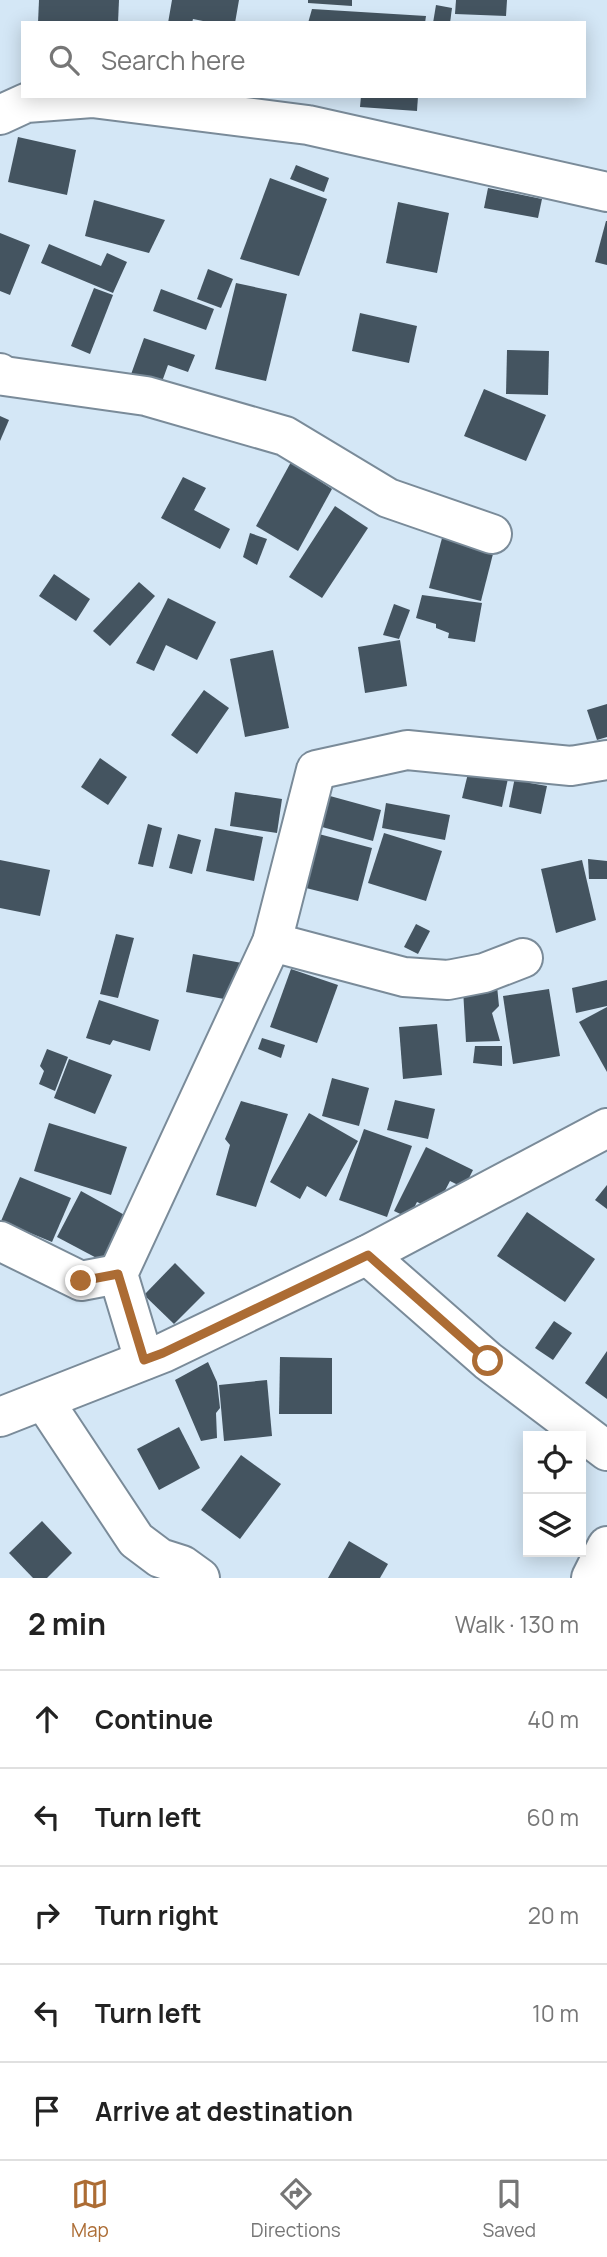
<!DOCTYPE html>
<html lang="en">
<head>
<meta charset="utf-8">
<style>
  body { margin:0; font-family:Manrope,sans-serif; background:#f6f6f6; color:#222 }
  .controls { position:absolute; right:21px; bottom:21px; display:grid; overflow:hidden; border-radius:0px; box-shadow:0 4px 18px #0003 }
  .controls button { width:63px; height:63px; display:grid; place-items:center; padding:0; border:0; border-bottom:2px solid #e0e0e0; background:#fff; color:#222; font:35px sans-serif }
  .stop { position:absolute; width:21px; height:21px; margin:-16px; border:5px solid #ac6c34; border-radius:50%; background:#fff }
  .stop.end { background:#ac6c34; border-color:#fff; box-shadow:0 2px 7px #0008 }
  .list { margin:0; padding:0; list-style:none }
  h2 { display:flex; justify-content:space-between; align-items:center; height:91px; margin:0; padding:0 28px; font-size:30px }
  h2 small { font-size:23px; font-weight:400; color:#767676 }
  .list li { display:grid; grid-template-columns:46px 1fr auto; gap:21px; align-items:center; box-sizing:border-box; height:98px; padding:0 28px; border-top:2px solid #e0e0e0 }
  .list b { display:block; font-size:26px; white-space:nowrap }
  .list em { font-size:23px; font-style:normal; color:#767676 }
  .icon { flex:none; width:38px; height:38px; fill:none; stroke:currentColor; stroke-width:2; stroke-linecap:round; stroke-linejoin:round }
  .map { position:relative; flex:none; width:607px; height:1578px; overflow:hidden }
  .search { position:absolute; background:#fff; box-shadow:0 4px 18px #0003; left:21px; right:21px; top:21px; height:77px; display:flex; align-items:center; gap:18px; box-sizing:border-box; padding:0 24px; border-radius:0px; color:#767676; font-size:26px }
  .sheet { height:581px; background:#fff }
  nav { display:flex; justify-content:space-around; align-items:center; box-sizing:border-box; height:98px; border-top:2px solid #e0e0e0; background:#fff; font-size:19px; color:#767676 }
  nav a { display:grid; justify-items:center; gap:4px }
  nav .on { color:#ac6c34 }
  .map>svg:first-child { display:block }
</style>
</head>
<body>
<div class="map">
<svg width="607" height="1578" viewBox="0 0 607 1578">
  <rect width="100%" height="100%" fill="#d4e7f6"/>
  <g fill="#445460">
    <path d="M39,0H119L118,23H38Z"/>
    <path d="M172,0H239L235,23H213L193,19L192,23H168Z"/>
    <path d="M308,0H352V6L308,3Z"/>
    <path d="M456,0H507L506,16L455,14Z"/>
    <path d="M436,5L452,8L450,23H433Z"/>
    <path d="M312,9L426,16L425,23H308Z"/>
    <path d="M361,96H418L417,111L360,107Z"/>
    <path d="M18,137L76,150L67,195L8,182Z"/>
    <path d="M296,165L329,178L324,192L290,179Z"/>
    <path d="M270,178L327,199L299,276L240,259Z"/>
    <path d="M488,188L542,199L538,218L484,208Z"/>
    <path d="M94,200L165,220L149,253L85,236Z"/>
    <path d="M398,202L449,213L437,273L386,263Z"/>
    <path d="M606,221H607V265L595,262Z"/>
    <path d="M0,233L30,245L10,295L0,291Z"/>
    <path d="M49,244L101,266L107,253L127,262L113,293L41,263Z"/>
    <path d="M208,269L233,279L221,308L197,299Z"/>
    <path d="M236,283L287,294L266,381L215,369Z"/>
    <path d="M94,288L113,295L90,354L71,346Z"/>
    <path d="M161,289L214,309L206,330L153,311Z"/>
    <path d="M360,313L417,326L409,363L352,351Z"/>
    <path d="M144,338L195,355L188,372L168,365L159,390L129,380Z"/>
    <path d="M507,350L549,351L548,395L506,394Z"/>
    <path d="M484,389L546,415L526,461L464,436Z"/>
    <path d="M0,416L9,420L0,441Z"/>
    <path d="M291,462L332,489L298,551L256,526Z"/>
    <path d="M183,477L206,488L194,510L230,529L220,549L161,518Z"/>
    <path d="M335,506L368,528L322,598L289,577Z"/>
    <path d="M250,533L267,539L257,565L243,557Z"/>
    <path d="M442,538L494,550L481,601L429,588Z"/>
    <path d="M54,574L90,599L76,621L39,596Z"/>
    <path d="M139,582L155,596L110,646L93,631Z"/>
    <path d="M422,595L482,603L475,642L448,638L449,633L436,628V624L416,618Z"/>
    <path d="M168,598L216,622L197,660L166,645L154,671L136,663Z"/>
    <path d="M394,604L410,610L399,639L383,635Z"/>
    <path d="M400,640L407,686L365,693L358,647Z"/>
    <path d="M273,650L289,728L245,737L230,659Z"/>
    <path d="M204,690L229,708L197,754L171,735Z"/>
    <path d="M607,704V737L597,740L587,710Z"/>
    <path d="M100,758L127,777L108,805L81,787Z"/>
    <path d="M471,761L510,769L502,807L462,798Z"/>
    <path d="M518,762L534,765L530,783L547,786L541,814L509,807Z"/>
    <path d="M235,792L282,799L277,833L230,826Z"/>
    <path d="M330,796L381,810L373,841L322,827Z"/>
    <path d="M386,803L450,815L445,840L382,828Z"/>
    <path d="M148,824L162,828L153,867L138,864Z"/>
    <path d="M215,828L263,837L254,881L206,871Z"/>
    <path d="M315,833L372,848L358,901L302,887Z"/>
    <path d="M384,833L442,851L426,901L368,883Z"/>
    <path d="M178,834L201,840L192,874L169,868Z"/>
    <path d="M588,859L607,861V879H589Z"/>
    <path d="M0,860L50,870L40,916L0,908Z"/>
    <path d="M582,860L596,920L556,933L541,869Z"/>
    <path d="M416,924L430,931L418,954L404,947Z"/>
    <path d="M116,934L134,938L118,998L100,994Z"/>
    <path d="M193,954L242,963L235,1001L186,992Z"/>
    <path d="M291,969L338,985L317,1043L270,1027Z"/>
    <path d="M607,980V1006L576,1013L572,988Z"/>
    <path d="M497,986L499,1006L492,1013L500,1041L466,1042L463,989Z"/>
    <path d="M549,989L560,1056L513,1064L503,996Z"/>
    <path d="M99,1000L159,1020L150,1051L113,1040L110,1045L86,1038Z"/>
    <path d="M607,1007V1072L579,1022Z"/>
    <path d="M437,1024L442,1075L403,1079L399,1027Z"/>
    <path d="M262,1038L285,1045L281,1058L258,1049Z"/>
    <path d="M475,1046H502V1066L473,1063Z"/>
    <path d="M47,1049L68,1057L55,1091L39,1084L44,1071L40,1066Z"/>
    <path d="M69,1059L112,1075L95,1114L54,1098Z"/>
    <path d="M332,1078L369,1088L359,1126L322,1116Z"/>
    <path d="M395,1100L435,1109L428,1139L387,1130Z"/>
    <path d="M241,1101L288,1114L256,1207L216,1195L230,1145L225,1139Z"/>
    <path d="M309,1113L358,1141L326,1197L307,1186L300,1199L270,1182Z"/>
    <path d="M49,1123L127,1147L111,1195L34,1171Z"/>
    <path d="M364,1129L412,1146L387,1217L339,1200Z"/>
    <path d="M426,1147L473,1170L464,1188L450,1181L435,1210L417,1202L409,1218L394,1211Z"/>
    <path d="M20,1177L71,1198L52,1242L1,1221Z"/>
    <path d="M607,1185V1209L595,1200Z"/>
    <path d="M81,1191L130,1218L106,1263L57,1237Z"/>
    <path d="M527,1212L595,1259L565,1302L497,1256Z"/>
    <path d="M175,1263L205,1293L174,1324L144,1295Z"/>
    <path d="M554,1321L572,1333L553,1360L535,1348Z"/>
    <path d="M607,1351V1399L585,1383Z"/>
    <path d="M280,1357L332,1358V1414H279Z"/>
    <path d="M208,1362L217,1382L220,1408L216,1413L217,1438L201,1441L175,1380Z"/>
    <path d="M267,1380L272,1436L224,1441L219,1385Z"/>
    <path d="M179,1427L200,1468L159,1490L137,1449Z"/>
    <path d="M241,1455L281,1484L240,1539L201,1510Z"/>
    <path d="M42,1521L72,1553L47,1578H33L9,1553Z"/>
    <path d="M349,1541L388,1564L380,1578H328Z"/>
  </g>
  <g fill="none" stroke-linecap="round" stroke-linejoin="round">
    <defs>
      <g id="minor">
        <path d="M0,115L26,103L92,98L308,125L607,192"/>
        <path d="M0,373L4,376L146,396L285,436L388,498L492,534"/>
        <path d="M272,942L404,977L448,980L484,973L523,958"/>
        <path d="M0,1241L81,1281L118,1274"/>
        <path d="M367,1255L488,1361L607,1451"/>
        <path d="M144,1360L118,1274L272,942L316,770L407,750L571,766L607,760"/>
        <path d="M44,1401L136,1540L160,1558L182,1565L200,1578"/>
        <path d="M0,1417L163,1353L367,1255L607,1128"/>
        <path d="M591,1578L607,1546"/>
      </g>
    </defs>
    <use href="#minor" stroke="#7a8b99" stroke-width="42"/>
    <use href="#minor" stroke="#fff" stroke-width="38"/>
  </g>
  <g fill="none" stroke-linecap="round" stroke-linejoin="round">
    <path stroke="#ac6c34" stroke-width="9" d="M81,1281L118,1274L144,1360L163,1353L368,1255L488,1361"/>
  </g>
</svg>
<div class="controls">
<button><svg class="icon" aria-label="locate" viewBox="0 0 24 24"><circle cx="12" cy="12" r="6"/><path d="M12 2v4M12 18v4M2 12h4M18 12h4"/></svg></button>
<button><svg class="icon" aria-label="layers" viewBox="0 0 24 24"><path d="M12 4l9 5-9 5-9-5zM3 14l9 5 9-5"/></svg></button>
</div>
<div class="stop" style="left:488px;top:1361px"></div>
<div class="stop end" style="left:81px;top:1281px"></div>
<div class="search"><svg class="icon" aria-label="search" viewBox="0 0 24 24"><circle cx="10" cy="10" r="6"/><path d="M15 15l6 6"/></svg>Search here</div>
</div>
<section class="sheet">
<h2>2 min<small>Walk · 130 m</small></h2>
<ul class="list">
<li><svg class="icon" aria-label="ahead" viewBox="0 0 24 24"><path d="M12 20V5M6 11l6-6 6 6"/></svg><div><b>Continue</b></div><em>40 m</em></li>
<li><svg class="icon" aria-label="left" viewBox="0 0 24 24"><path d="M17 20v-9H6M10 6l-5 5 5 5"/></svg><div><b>Turn left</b></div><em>60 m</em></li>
<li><svg class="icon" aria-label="right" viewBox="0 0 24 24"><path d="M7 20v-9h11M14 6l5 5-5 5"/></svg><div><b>Turn right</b></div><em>20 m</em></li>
<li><svg class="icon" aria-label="left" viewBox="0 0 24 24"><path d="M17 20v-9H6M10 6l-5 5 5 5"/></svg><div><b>Turn left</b></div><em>10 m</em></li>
<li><svg class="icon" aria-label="arrive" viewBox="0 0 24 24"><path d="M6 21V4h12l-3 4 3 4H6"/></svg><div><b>Arrive at destination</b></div></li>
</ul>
</section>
<nav>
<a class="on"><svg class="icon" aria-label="map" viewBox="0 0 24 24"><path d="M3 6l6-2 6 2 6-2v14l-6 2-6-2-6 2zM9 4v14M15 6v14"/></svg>Map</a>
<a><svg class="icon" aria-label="directions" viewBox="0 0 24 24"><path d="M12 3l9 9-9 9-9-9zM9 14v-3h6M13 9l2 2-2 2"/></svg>Directions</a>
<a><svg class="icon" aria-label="saved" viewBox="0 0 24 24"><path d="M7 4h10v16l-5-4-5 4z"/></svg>Saved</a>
</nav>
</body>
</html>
